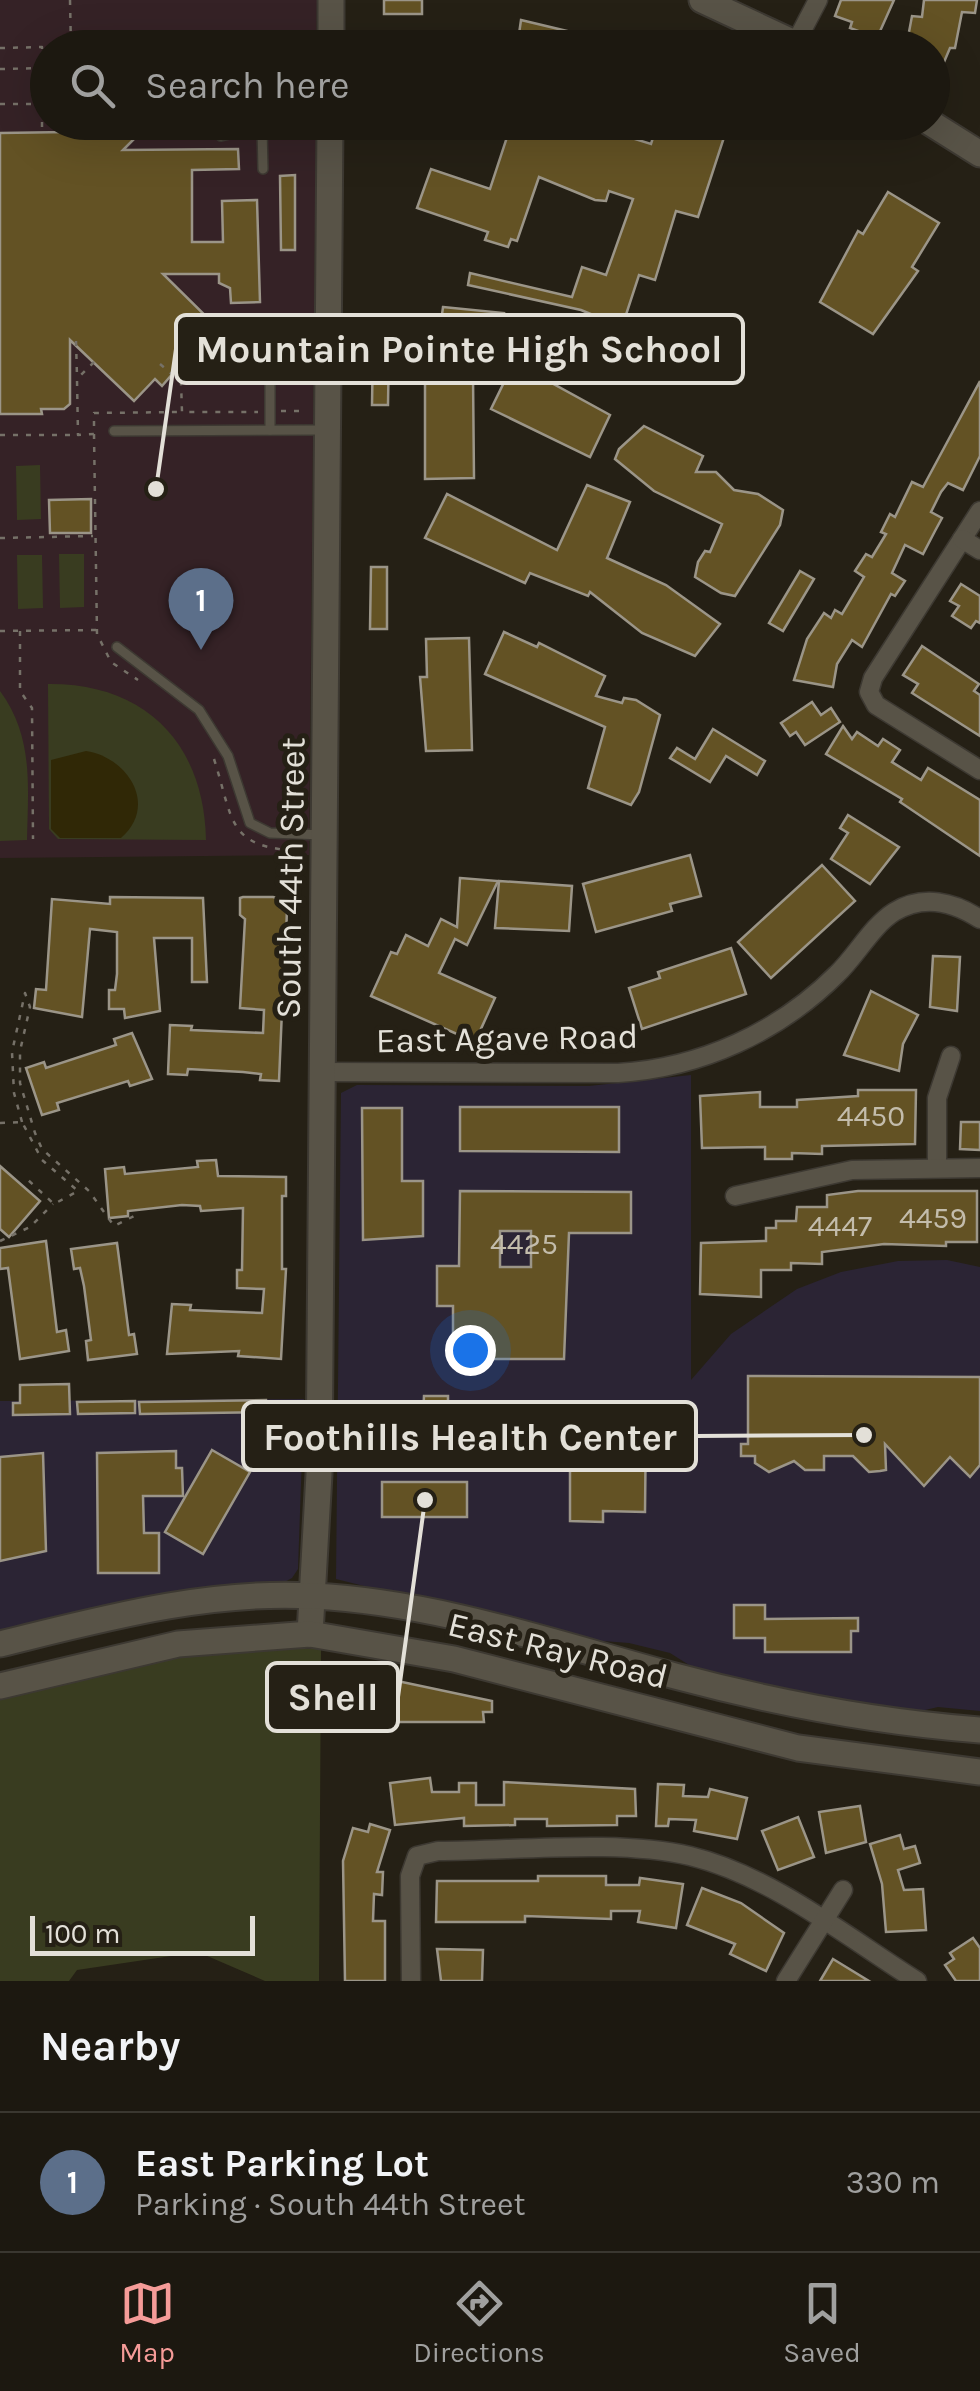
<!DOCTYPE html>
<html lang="en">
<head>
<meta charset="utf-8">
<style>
  body { margin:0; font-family:Karla,sans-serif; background:#29251e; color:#f1f3f6 }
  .scale { position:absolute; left:30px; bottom:25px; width:225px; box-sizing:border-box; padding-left:10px; border:5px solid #e3e0d8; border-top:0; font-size:28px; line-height:35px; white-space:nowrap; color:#e3e0d8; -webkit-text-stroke:8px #252015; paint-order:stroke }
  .you { position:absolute; left:470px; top:1350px; width:35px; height:35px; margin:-25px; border:8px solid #fff; border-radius:50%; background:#1a73e8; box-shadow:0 0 0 15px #1a73e833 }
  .badge { display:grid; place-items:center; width:65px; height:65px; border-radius:50%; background:#f59b98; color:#fff; font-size:32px; font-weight:700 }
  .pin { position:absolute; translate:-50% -82px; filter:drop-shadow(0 2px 5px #0008) }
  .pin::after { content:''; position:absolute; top:52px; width:35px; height:30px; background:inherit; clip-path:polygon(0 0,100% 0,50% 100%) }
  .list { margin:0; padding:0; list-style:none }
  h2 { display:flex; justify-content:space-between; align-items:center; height:130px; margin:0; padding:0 40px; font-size:42px }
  h2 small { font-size:32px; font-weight:400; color:#a0a09f }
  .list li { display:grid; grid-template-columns:65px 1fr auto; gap:30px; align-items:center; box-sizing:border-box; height:140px; padding:0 40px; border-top:2px solid #3a3730 }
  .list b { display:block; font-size:38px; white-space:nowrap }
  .list p { margin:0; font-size:32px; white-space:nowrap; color:#a0a09f }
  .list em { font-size:32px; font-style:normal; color:#a0a09f }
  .icon { flex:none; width:55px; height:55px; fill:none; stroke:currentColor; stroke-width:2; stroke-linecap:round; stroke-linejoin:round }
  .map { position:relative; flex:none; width:980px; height:1981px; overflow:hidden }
  .search { position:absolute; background:#1c1810; box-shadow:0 10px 40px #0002; left:30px; right:30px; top:30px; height:110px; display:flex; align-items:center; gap:25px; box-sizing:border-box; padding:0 35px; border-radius:55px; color:#a0a09f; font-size:38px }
  .sheet { height:270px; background:#1c1810 }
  nav { display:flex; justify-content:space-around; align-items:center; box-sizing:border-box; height:140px; border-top:2px solid #3a3730; background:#1c1810; font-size:28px; color:#a0a09f }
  nav a { display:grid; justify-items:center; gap:5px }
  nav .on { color:#f59b98 }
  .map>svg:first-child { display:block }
</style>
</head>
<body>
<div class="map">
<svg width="980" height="1981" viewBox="0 0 980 1981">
  <rect width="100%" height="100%" fill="#252015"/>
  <g fill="#2b2434">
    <path d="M691,1075V1380L731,1334L797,1289L841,1272L898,1261L947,1260L980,1267V1711L938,1707L912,1713L812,1695L697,1670L670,1653L629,1643L576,1639L336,1579L341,1093L357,1085L589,1086Z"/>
    <path d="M304,1399L298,1569L292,1578L281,1584L133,1598L0,1633V1401Z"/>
  </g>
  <path fill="#352226" d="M0,0H317L316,47L48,48V122L316,123L309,855L0,858Z"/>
  <g fill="#393c20">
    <path d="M40,465L41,519L17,520L16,466Z"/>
    <path d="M59,554H84V607L60,608Z"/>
    <path d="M17,555H42L43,608L18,609Z"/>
    <path d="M48,684C145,683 204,743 206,840L58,839L49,829Z"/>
    <path d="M0,691C34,737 28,787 27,840L0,841Z"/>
    <path d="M257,1648L321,1649L319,1981H265L198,1952L77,1970L69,1981H0V1698L147,1661Z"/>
  </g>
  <path fill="#302806" d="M86,751C127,757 159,805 121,838H60L51,829V760Z"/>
  <g fill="#635224" stroke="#9b9588" stroke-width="2.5" fill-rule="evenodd">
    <rect x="384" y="0" width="38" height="14"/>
    <path d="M841,0H894L877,38L850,28L852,22L835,16Z"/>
    <path d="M924,0H977L975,13L962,12L955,48H950L933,88L932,48H906L912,16L922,17Z"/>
    <path d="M521,20L592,37L589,48H483L489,32L518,41Z"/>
    <path d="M67,122H151L123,150L238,149L239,169L192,170V242H223L222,201L257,200L260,302L231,303L230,288L219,283V274H163L225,335L181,379L174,372L162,386L155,379L134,401L70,340V404L64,409H41L42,414H0V133L67,132Z"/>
    <path d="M512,122H565L603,129L606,122H630L625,136L651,144L658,122H729L698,217L676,211L655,280L639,275L622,327L581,310L468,285L470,273L572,297L582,267L606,275L633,199L609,191L606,201L595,200L539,177L517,241L511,239L508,247L485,240L488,232L417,208L431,169L490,189Z"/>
    <path d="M295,175V250H281L280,176Z"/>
    <path d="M888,192L939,223L912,267L918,271L873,334L820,302L858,231L863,234Z"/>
    <path d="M443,307L504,313L502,329L441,322Z"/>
    <path d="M373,344H389L388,405H372Z"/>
    <path d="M511,368L544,383L546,380L610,415L590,457L491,409Z"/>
    <path d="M425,376H473L474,478L425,479Z"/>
    <path d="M980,381V456L963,490L948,483L941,492L931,512L942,518L935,531L923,554L905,545L892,573L905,581L895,596L891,594L862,647L852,640L837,664L833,687L794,680L807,639L824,613L831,618L835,610L842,614L864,577L855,571L866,554L872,557L886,534L881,532L890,514L895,517L912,482L923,487Z"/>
    <path d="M644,426L703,456L696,472H716L734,490L758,494L783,510L780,525L735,596L721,593L695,577L698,562L705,551L710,552L722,524L654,491L615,459L619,449Z"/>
    <path d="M587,485L630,502L607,558L666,585L720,624L695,656L642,633L590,592L588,596L530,573L525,583L425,538L447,494L557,550Z"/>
    <path d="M91,499V533H50L49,500Z"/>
    <path d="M371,567H387V629H370Z"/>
    <path d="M800,571L814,579L783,631L769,623Z"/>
    <path d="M961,584L980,596V623L976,621L971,628L952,616L959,606L950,601Z"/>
    <path d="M504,632L537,647L539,643L605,676L596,696L622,703L624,698L636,700L660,715L639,792L631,805L588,788L605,727L485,674Z"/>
    <path d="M469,638L472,750L426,751L420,677H427L426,639Z"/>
    <path d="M922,646L979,684L974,691L980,695V736L912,693L918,684L903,675Z"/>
    <path d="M812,702L821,715L831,708L840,722L805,745L796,732L790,736L781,723Z"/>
    <path d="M843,726L852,739L857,732L878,746L883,739L900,750L892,762L921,780L928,768L980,800V856L900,802L902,799L826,754Z"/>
    <path d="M713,729L765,761L757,775L726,756L710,782L670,758L677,748L695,759Z"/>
    <path d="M848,815L899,847L870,884L831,859L848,833L840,828Z"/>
    <path d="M690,855L701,896L670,904L672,911L596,932L583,884Z"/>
    <path d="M822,865L855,901L771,978L738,942Z"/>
    <path d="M460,878L498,881L467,945L455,939L439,973L495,998L475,1042L371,996L391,952L397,954L406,935L428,946L441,919L457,927Z"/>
    <path d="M499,881L572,886L569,931L495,928Z"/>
    <path d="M110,897L203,898L207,982H192V938H154L160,1011L125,1018L124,1009H109V990H115L117,974V932L90,929L82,1017L34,1008L36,989L46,990L52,899L110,904Z"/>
    <path d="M243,897H273L281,899V908H287L285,969H289L291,1010H282L279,1081L260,1080L261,1074L243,1072L188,1069L187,1075L168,1074L170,1025L192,1026L191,1030L263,1033L264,1010L240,1008L245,919L240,915V898Z"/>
    <path d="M731,948L746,994L642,1029L629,988L660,978L658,972Z"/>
    <path d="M933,956L960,957L957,1011L930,1007Z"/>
    <path d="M871,991L918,1015L903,1044L899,1071L844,1055Z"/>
    <path d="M132,1033L152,1079L130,1086L128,1081L57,1103L59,1110L42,1115L26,1068L44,1062L46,1068L116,1045L114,1039Z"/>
    <path d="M858,1090H916L915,1144L822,1146V1154L792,1153V1159H765V1147L702,1148L700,1096L760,1092V1107H797V1100L858,1096Z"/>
    <path d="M460,1107H619V1152L460,1151Z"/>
    <path d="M362,1108H402V1181H423V1236L363,1240Z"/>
    <path d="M961,1122H980V1150L960,1149Z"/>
    <path d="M216,1160L218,1176L286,1177V1196H282V1269H286L281,1359L238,1356L239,1351L167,1354L172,1304L191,1305L190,1310L262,1313L264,1289L237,1288V1270H242L243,1208L201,1211L200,1206L182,1205L128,1211V1216L109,1218L105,1169L124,1167L125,1174L198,1167L197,1161Z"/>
    <path d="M0,1166L40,1201L9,1237L0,1229Z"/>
    <path d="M460,1191L631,1192V1233H569L564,1359H453V1306H437V1266H459ZM500,1231H531V1267H500Z"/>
    <path d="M858,1191H977V1242H946V1246L884,1244L822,1252V1264L791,1263V1270H761V1297L700,1294L701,1243L766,1241V1228H776V1221H796L797,1207H827V1195Z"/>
    <path d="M46,1241L57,1332L66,1330L69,1351L20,1359L8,1268L0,1269V1248Z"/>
    <path d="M117,1243L129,1335L134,1334L137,1354L88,1360L86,1341L91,1340L84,1286L80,1268L74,1269L71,1249Z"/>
    <path d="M748,1376L980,1377V1465L970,1477L950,1457L924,1486L885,1444L886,1470L880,1471L869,1472L853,1456H824V1470H805L794,1461L769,1472L755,1463V1456H741V1444H748Z"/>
    <path d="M69,1384L70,1414L13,1415V1403H20V1385Z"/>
    <path d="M424,1396H448V1416H459V1440H388V1416H423Z"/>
    <path d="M266,1400L267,1412L140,1414L139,1402Z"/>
    <path d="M135,1401V1413L78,1414L77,1402Z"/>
    <path d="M571,1417L646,1418L645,1512L603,1511V1522L570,1521V1443H560V1428H570Z"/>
    <path d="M212,1450L250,1472L203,1554L165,1532Z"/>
    <path d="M176,1451V1468H182L183,1496H143L144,1533H159V1573H98L97,1453Z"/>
    <path d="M43,1453L46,1551L0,1561V1457Z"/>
    <rect x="382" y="1482" width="85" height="35"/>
    <path d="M734,1605H765V1619L858,1618V1631H851V1652H765V1638H734Z"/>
    <path d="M369,1675L492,1701V1712H483L484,1722H366Z"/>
    <path d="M430,1778L432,1792H459V1783H476V1805H504V1782L635,1789L636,1816H617V1825L547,1826V1819H515V1825L464,1826V1818L395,1825L390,1783Z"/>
    <path d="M658,1784L684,1785L683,1796L708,1797L710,1789L747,1798L737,1839L694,1831L696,1820L669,1819L668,1826H656Z"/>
    <path d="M860,1806L866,1842L826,1853L819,1812Z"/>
    <path d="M798,1817L814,1857L778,1870L762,1831Z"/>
    <path d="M370,1824L390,1830L377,1872H383L382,1895L374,1894L373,1921H385V1981H345L343,1861L353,1828L368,1832Z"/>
    <path d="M900,1835L904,1849L915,1846L920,1863L898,1870L904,1890L923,1889L926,1930L886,1932L882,1884L870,1844Z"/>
    <path d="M538,1876H606V1885H639L640,1878L683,1884L676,1928L638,1922L640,1911H611V1919L525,1916V1922H436L437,1881H538Z"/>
    <path d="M702,1888L741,1903L784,1933L766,1971L730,1954L735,1944L687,1925Z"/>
    <path d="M973,1938L980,1948V1981H956L945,1965L954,1959L950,1953Z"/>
    <path d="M437,1949L483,1950L482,1981H441Z"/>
    <path d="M833,1959L869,1981H820Z"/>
  </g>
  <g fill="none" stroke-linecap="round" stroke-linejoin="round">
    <defs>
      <g id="lane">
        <path d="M205,122L221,136L233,133L241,122"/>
        <path d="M240,125L327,129"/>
        <path d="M262,129L263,169"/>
        <path d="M270,363V430"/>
        <path d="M114,431L325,430"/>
        <path d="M117,647L199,710L228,756L250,823L270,833L324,835"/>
      </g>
      <g id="street">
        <path d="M796,42L818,0"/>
        <path d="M980,511L873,678L869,692L876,705L980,770"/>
        <path d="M962,539L980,550"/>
        <path d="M323,1072L618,1073C701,1068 779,1032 837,974C856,956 872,926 894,912C923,894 954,902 980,919"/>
        <path d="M937,1168V1098L951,1056"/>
        <path d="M735,1196L852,1170L980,1168"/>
        <path d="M411,1981L410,1876L417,1856L438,1851C513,1851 618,1839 690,1856C772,1876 847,1937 917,1981"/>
        <path d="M786,1981L843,1890"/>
      </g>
      <g id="secondary">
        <path d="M331,0V48"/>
        <path d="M702,0L805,48"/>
        <path d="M929,122L980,154"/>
        <path d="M310,1634L319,1474L330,122"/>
        <path d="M0,1644C102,1619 207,1590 313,1596C437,1602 556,1644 675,1676C776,1703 876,1722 980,1730"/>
        <path d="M0,1686L178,1644L310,1634L454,1659L798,1748L980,1772"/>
      </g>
    </defs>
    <use href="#lane" stroke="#3d3932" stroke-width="12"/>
    <use href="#street" stroke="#3d3932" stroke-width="21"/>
    <use href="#secondary" stroke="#3d3932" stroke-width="29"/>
    <g stroke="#767168" stroke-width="2.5" stroke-dasharray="5 8" stroke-linecap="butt">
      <path d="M70,0L71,48"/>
      <path d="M0,48L42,47V133"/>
      <path d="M0,69L48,68"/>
      <path d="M0,104H42"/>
      <path d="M76,341L77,377"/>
      <path d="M94,362L77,379L78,435L94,434V413L182,412"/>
      <path d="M160,364L181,382L182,412H258"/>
      <path d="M281,411H305"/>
      <path d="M94,434L97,634L111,662L138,680"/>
      <path d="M0,435H76"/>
      <path d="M0,538L93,536"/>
      <path d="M0,631L97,630"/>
      <path d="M20,631V691L32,708L33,839"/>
      <path d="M214,759C234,821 226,848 302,851"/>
      <path d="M22,1122L14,1093L12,1052L25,993L30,1007L20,1051V1083L35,1133L42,1149L89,1191L114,1226L134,1216"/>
      <path d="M0,1123L22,1122L42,1160L78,1191L54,1204L27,1179"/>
      <path d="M0,1241L30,1227L53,1204"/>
    </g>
    <use href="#lane" stroke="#585347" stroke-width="9"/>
    <use href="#street" stroke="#585347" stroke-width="18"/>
    <use href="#secondary" stroke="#585347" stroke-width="25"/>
  </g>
  <g text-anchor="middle" stroke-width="10" stroke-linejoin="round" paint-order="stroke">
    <g font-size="30" fill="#c3bcab">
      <text x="871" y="1126">4450</text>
      <text x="933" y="1228">4459</text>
      <text x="840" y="1236">4447</text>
      <text x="524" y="1254">4425</text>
    </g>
    <g font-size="35" fill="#e3e0d8" stroke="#252015">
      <text transform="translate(290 878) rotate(-89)" y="12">South 44th Street</text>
      <text transform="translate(507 1038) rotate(-1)" y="12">East Agave Road</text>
      <text transform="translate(558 1650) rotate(14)" y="12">East Ray Road</text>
    </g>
  </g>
  <path fill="none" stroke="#e3e0d8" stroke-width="4" d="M156 489L176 349M864 1435L696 1436M425 1500L398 1697"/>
  <g fill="#e3e0d8" stroke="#252015" stroke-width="4">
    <circle cx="156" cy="489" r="10"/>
    <circle cx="864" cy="1435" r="10"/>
    <circle cx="425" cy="1500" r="10"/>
  </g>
  <g fill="#252015" stroke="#e3e0d8" stroke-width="4">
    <rect x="176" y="315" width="567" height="68" rx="10"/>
    <rect x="243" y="1402" width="453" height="68" rx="10"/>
    <rect x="267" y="1663" width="131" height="68" rx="10"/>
  </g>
  <g font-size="38" text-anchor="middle" font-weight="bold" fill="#e3e0d8">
    <text x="459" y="362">Mountain Pointe High School</text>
    <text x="470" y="1450">Foothills Health Center</text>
    <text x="333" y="1710">Shell</text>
  </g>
</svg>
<div class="scale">100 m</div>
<div class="you"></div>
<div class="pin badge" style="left:201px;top:650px;background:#5c6f8a">1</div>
<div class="search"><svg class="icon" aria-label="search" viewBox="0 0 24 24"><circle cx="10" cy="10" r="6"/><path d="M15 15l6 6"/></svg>Search here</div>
</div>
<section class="sheet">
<h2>Nearby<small></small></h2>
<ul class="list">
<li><span class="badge" style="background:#5c6f8a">1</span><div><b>East Parking Lot</b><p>Parking · South 44th Street</p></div><em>330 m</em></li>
</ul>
</section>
<nav>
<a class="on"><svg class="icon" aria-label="map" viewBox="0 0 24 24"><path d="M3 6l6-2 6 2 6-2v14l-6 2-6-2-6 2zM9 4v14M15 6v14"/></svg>Map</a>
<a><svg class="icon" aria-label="directions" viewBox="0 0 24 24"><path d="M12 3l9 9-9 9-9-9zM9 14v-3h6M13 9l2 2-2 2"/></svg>Directions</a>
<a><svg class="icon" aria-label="saved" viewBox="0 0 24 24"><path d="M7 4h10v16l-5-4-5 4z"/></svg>Saved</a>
</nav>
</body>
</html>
